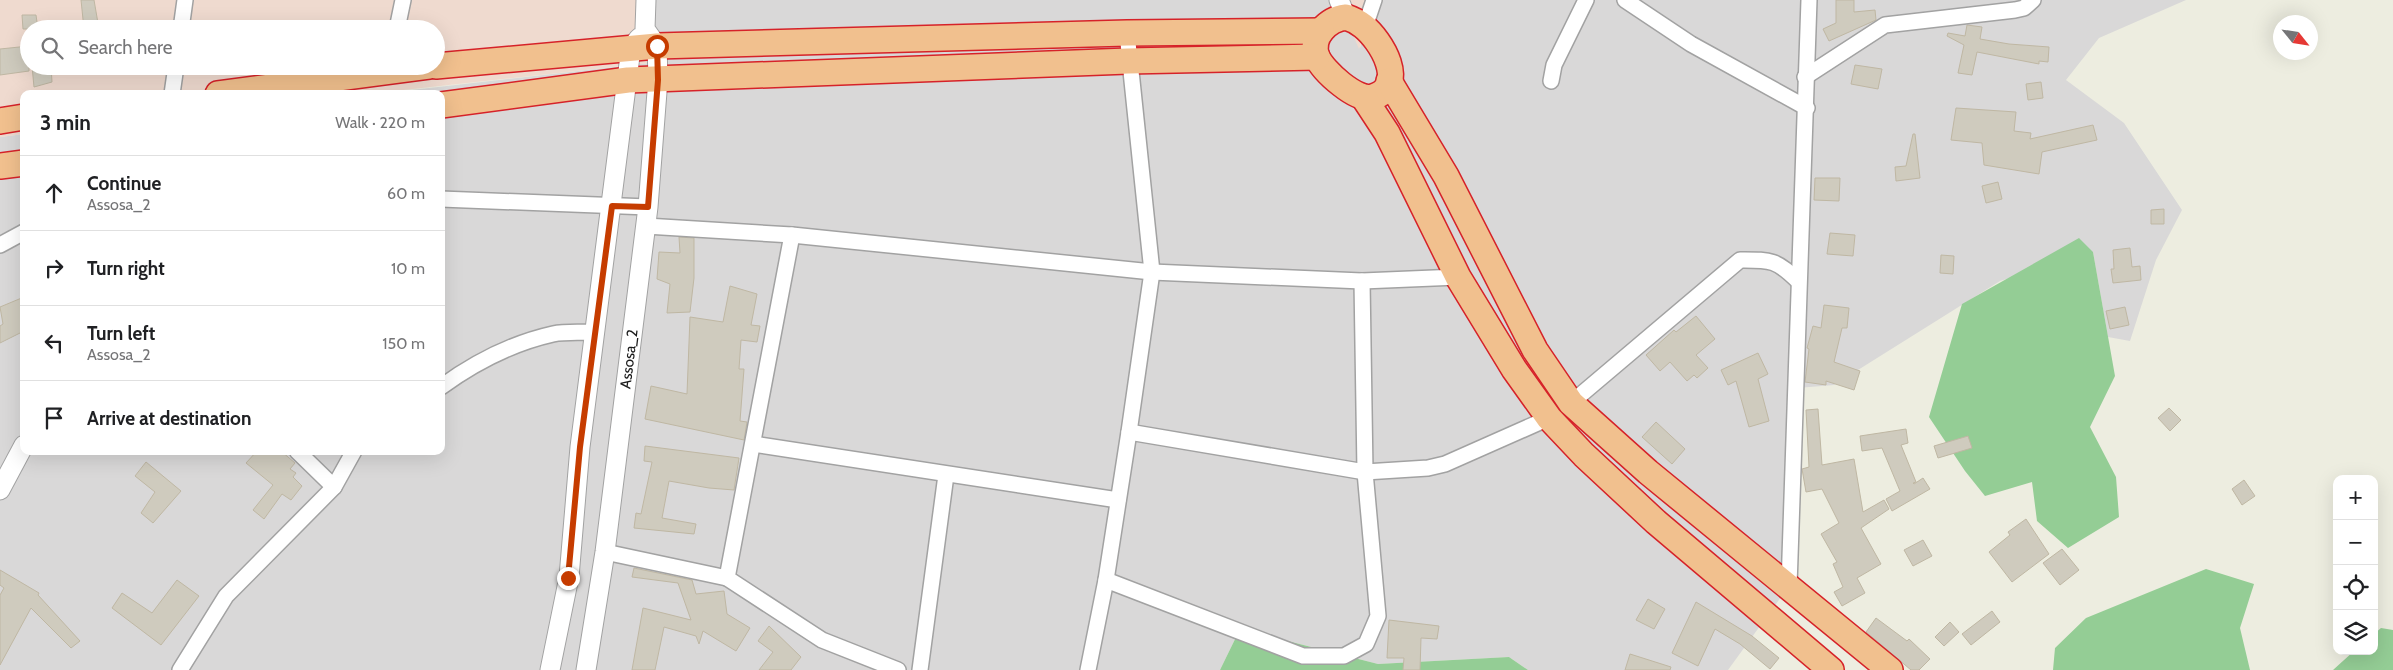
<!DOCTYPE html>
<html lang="en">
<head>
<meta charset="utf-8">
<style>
  body { margin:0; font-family:Cabin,sans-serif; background:#f6f6f6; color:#202124 }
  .controls { position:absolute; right:15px; bottom:15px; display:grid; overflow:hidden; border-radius:10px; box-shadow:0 5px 20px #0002 }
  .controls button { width:45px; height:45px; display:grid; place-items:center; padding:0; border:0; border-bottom:1px solid #e0e0e0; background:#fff; color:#202124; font:25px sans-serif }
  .compass { position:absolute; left:2273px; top:15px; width:45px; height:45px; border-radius:50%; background:#fff; box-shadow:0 5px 20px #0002; rotate:120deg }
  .stop { position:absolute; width:15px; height:15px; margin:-11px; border:4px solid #c63c00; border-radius:50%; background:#fff }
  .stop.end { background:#c63c00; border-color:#fff; box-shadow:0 1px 5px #0008 }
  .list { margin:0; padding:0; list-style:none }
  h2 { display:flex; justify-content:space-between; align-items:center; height:65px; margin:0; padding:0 20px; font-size:21px }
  h2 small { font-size:16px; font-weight:400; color:#757577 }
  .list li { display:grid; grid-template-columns:32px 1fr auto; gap:15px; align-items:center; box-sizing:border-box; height:75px; padding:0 20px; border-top:1px solid #e0e0e0 }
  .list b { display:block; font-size:19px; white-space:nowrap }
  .list p { margin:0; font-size:16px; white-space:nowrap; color:#757577 }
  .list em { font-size:16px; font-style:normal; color:#757577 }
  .icon { flex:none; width:28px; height:28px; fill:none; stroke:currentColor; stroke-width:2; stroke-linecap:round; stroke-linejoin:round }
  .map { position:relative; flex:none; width:2393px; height:670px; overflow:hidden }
  .search { position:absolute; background:#fff; box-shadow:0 5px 20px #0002; left:20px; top:20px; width:425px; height:55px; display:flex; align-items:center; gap:12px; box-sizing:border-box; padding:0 18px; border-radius:28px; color:#757577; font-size:19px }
  .panel { position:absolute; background:#fff; box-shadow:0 5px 20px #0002; left:20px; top:90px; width:425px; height:365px; border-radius:10px }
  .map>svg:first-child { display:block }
</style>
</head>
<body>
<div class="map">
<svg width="2393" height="670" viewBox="0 0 2393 670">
  <rect width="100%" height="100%" fill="#edede0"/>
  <path fill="#d9d8d8" d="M650,0H1338L1360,48L1372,0H2186L2099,38L2066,80L2124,123L2182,210L2156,260L2130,341L2108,337L2093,252L2000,281L1834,385L1797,388L1789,586L1728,670H1528L1509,657L1378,664L1240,629L1220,670H0V137L24,134V451H441V94H377L649,63Z"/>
  <g fill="#efdacf" fill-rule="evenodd">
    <path d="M0,0H650L649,63L367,94H24V134L0,137ZM29,29H436V66H29Z"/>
    <path d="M1338,0H1372L1359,49Z"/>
  </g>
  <g fill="#94cd95">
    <path d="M2079,238L2093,252L2115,376L2090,427L2116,477L2119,517L2068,548L2037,521L2032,482L1985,496L1965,471L1929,417L1962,304Z"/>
    <path d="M2206,569L2254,584L2240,628L2250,670H2053L2055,648L2086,618Z"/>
    <path d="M2381,628L2393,630V670H2333L2354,651H2374V634Z"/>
    <path d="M1240,629L1378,664L1509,657L1528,670H1220Z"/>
  </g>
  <g fill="#cfcbbe" stroke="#bfb7a3">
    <path d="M81,0H94L99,29H84Z"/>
    <path d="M1836,0H1854V12L1875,10L1876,20L1829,41L1823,29L1836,23Z"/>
    <path d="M22,15H36L38,29H23Z"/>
    <path d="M1967,25L1982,27L1980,39L2009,44L2049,47L2048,62L2039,61V64L1977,52L1972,75L1958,73L1964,45L1947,36L1948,33L1965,36Z"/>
    <path d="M29,46V71L0,75V49Z"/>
    <path d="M1855,65L1882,69L1878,89L1851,84Z"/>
    <path d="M32,66H51L52,82L34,87Z"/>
    <path d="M2041,82L2043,98L2028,100L2026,84Z"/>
    <path d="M1956,108L2016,112L2014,131L2031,133L2030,139L2093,125L2097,140L2042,152L2039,174L1984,165L1982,143L1951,140Z"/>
    <path d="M1913,134H1915L1920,178L1896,181L1895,167L1906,166Z"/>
    <path d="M1815,178H1840L1839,201L1814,200Z"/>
    <path d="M1998,182L2002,199L1986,203L1982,186Z"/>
    <path d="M2164,209V224H2151V210Z"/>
    <path d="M1830,233L1855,235L1853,256L1827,254Z"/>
    <path d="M679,237L694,238V278L690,312L667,313L670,284L657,279L659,252L680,253Z"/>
    <path d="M2130,248L2132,267L2140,266L2141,280L2113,283L2111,269H2114L2113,250Z"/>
    <path d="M1941,255L1954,256L1953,274L1940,273Z"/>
    <path d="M730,286L757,294L751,325L760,326L757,342L741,340L739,369H744L740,421L747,422L744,440L645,419L651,386L687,394L690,317L723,322Z"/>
    <path d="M24,297V331L0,343V326L3,324L0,307Z"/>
    <path d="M1824,305L1849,308L1847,328H1842L1834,362L1860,371L1854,390L1826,381V385L1805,382L1809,349L1807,348L1813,326L1821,328Z"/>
    <path d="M2125,307L2129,325L2110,329L2106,311Z"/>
    <path d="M1696,316L1715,339L1696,355L1708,368L1697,378L1694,375L1687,381L1670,362L1660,371L1646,355L1674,330L1676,332Z"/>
    <path d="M1758,353L1768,374L1758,379L1769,421L1749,427L1736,381L1728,385L1721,370Z"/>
    <path d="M2169,408L2181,420L2170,431L2158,418Z"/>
    <path d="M1818,409L1822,465L1854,459L1863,512L1884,500L1889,509L1861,528L1881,564L1857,578L1865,593L1842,606L1834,592L1843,587L1833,564L1837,562L1821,534L1839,523L1822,489L1806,492L1802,469L1809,467L1806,410Z"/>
    <path d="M1656,422L1685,449L1672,464L1642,437Z"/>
    <path d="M1906,429L1908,443L1901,445L1916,482L1913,483L1914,484L1923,478L1930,489L1892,511L1886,499L1900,491L1882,448L1862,451L1860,436Z"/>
    <path d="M1968,436L1972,448L1938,458L1934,446Z"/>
    <path d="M645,446L739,458L734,490L709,488L669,481L662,518L696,524L694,534L634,528L636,513L641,514L652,462L644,461Z"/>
    <path d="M257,451H281L295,463L290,469L296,473L293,477L302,486L291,500L282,494L264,519L253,510L273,485L246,463Z"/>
    <path d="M146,462L181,491L153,523L141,513L155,492L135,476Z"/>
    <path d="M2244,480L2255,496L2242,505L2232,489Z"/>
    <path d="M2026,519L2049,554L2012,582L1989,552L2010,535L2008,532Z"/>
    <path d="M1923,540L1932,556L1913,566L1904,550Z"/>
    <path d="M2062,549L2079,570L2060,585L2043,563Z"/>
    <path d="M634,568L692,580L696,594L724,591L727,614L750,628L736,651L703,631L699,644L696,636L664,627L655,670H632L643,608L691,620L678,583L632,577Z"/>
    <path d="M0,570L39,593L38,595L80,641L71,648L31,608L0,665V595L4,588L0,585Z"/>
    <path d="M177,580L199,596L161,645L112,608L122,593L152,613Z"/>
    <path d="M1648,599L1665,609L1654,629L1636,620Z"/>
    <path d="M1696,602L1752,636L1779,658L1770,669L1740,644L1715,629L1698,666L1672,653Z"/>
    <path d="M1992,611L2000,622L1971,645L1962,634Z"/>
    <path d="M1876,618L1907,641L1909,639L1930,659L1919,670H1911L1866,632Z"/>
    <path d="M1389,620L1439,626L1437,639L1421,638L1420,670H1403L1404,658H1387Z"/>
    <path d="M1950,622L1959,632L1944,646L1935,637Z"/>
    <path d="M769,626L801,657L791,670H759L773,652L758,641Z"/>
    <path d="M1630,654L1671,667L1670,670H1625Z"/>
  </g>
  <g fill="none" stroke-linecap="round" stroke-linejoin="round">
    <defs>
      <g id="minor">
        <path d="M1625,0L1691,44L1807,108"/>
        <path d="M1365,27L1374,0"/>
        <path d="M181,29L185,0"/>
        <path d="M397,29L403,0"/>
        <path d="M1805,77L1885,25L2015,10L2024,8L2033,0"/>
        <path d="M1551,81L1554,65L1586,0"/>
        <path d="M172,94L176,66"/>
        <path d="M441,199L648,207"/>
        <path d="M646,226L792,235L1152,272L1362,281L1458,277"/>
        <path d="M792,235L727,578L822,640L898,670"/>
        <path d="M0,245L24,232"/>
        <path d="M441,387C474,363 513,343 553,334C567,331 582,333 596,332"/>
        <path d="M1571,403L1740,260C1770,260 1776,259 1798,281"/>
        <path d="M1129,432L1365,472L1428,468L1445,464L1549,418"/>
        <path d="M753,444L1118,500"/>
        <path d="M297,451L334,487"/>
        <path d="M605,552L727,578"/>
        <path d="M1106,580L1303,656H1344L1366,644L1378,616L1365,472L1362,281"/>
        <path d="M1789,586L1809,0"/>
        <path d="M180,670L226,596L334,487L354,451"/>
        <path d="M920,670L946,475"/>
        <path d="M1088,670L1106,580L1129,432L1152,272L1127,33"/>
      </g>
      <g id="tertiary">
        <path d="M1339,0L1346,17"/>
        <path d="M0,490L24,445"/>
        <path d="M550,670L569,577L580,447L631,48L639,38"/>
        <path d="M586,670L605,552L648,207L658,79L657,46L645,29L646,0"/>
      </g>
      <g id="trunk">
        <path d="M1346,17C1352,19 1358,22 1363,26C1381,40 1409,86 1373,97C1357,102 1323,71 1317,57C1309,37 1328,19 1346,17Z"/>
        <path d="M436,66L657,46L1127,33L1321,31"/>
        <path d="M1389,81L1446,176L1535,350L1571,403L1648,472L1890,670"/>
        <path d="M218,94L429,66"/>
        <path d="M1364,98L1387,133L1458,277L1514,369L1549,418L1584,455L1656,522L1831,670"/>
        <path d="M441,105L628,80L1128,61L1317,57"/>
        <path d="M0,121L24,117"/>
        <path d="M0,166L24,163"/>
      </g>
    </defs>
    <use href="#minor" stroke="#a2a2a2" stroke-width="18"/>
    <use href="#tertiary" stroke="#a2a2a2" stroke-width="21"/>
    <use href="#trunk" stroke="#d62229" stroke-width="28"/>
    <use href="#minor" stroke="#fff" stroke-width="15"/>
    <use href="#tertiary" stroke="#fff" stroke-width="19"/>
    <use href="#trunk" stroke="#f1c08e" stroke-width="25"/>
  </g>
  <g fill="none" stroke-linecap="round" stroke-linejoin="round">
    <path stroke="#c63c00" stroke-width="6" d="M568,578L580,447L612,206L648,207L658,80L657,46"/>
  </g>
  <g text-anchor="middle" stroke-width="4" stroke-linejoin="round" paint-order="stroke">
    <g font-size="15" fill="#1b1b1b" stroke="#fff">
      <text transform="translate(629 359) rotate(-83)" y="5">Assosa_2</text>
    </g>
  </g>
</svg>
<div class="controls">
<button>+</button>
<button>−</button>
<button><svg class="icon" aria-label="locate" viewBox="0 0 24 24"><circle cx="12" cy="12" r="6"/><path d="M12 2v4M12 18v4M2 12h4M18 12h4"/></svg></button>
<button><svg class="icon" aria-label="layers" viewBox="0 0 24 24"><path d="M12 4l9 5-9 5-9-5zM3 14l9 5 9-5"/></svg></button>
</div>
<svg class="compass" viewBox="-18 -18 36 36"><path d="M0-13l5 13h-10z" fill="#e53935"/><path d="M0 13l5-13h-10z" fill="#757577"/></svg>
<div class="stop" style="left:657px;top:46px"></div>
<div class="stop end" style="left:568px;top:578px"></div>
<div class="search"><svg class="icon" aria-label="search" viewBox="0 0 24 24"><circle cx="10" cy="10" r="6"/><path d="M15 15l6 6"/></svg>Search here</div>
<section class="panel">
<h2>3 min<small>Walk · 220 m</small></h2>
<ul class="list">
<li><svg class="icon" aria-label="ahead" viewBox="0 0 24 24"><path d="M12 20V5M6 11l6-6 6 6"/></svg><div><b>Continue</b><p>Assosa_2</p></div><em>60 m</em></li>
<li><svg class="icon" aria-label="right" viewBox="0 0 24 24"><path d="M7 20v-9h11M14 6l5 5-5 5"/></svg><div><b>Turn right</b></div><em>10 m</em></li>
<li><svg class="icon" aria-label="left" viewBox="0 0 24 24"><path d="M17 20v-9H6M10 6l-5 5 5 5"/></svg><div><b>Turn left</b><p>Assosa_2</p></div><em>150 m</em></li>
<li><svg class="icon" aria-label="arrive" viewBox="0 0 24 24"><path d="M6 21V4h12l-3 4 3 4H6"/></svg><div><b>Arrive at destination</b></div></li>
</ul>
</section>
</div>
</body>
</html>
